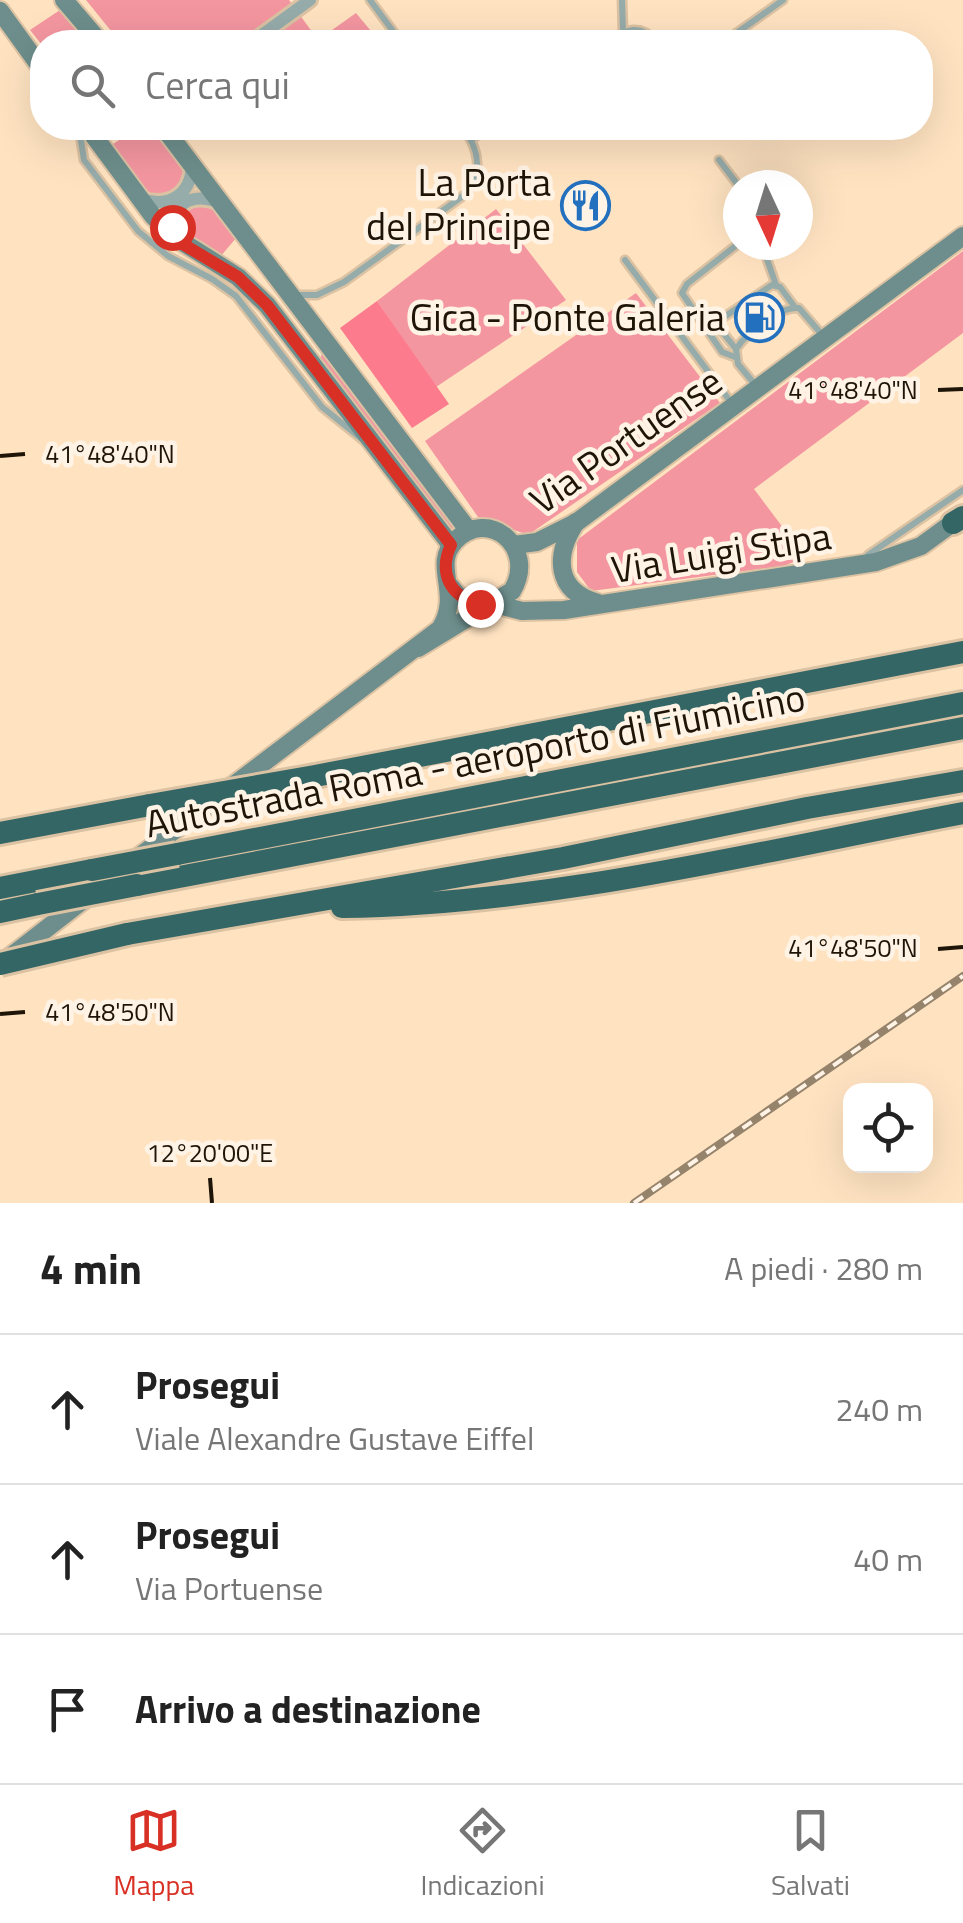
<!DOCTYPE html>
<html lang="it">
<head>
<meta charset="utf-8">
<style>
  body { margin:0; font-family:"Titillium Web",sans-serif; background:#f2f2f2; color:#222 }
  .controls { position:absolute; right:30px; bottom:30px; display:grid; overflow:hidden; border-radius:20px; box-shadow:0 10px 40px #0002 }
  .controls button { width:90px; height:90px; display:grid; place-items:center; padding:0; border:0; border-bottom:2px solid #e0e0e0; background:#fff; color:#222; font:50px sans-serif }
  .compass { position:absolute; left:723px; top:170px; width:90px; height:90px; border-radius:50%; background:#fff; box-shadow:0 10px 40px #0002; rotate:176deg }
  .stop { position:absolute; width:30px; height:30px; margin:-22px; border:8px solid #d93025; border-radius:50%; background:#fff }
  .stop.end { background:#d93025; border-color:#fff; box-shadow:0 2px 10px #0008 }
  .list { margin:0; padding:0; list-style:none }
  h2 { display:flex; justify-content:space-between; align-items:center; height:130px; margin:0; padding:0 40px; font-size:42px }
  h2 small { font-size:32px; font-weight:400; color:#767676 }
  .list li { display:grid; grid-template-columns:65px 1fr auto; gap:30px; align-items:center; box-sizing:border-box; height:150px; padding:0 40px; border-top:2px solid #e0e0e0 }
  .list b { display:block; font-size:38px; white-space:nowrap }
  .list p { margin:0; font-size:32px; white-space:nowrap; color:#767676 }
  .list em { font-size:32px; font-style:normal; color:#767676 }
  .icon { flex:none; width:55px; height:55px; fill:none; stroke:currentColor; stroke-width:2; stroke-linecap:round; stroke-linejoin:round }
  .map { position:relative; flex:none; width:963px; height:1203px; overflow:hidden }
  .search { position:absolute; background:#fff; box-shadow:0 10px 40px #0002; left:30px; right:30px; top:30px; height:110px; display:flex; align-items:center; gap:25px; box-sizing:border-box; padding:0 35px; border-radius:40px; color:#767676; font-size:38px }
  .sheet { height:580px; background:#fff }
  nav { display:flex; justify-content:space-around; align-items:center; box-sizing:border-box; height:140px; border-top:2px solid #e0e0e0; background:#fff; font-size:28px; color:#767676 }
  nav a { display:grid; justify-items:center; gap:5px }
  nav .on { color:#d93025 }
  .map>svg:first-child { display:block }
</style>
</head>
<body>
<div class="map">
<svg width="963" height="1203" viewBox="0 0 963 1203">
  <rect width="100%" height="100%" fill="#ffe3c1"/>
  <g fill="#f496a0">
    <path d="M86,0H289L318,40L356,13L371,31L355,42H120Z"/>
    <path d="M60,10L87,41L88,42H42V45L30,30Z"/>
    <path d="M137,128H154L182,164L185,174L175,193L160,198L144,191L110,146Z"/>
    <path d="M202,204L214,208L237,237L220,257C202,245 145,214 202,204Z"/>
    <path d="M496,209L566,300L436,387L377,301Z"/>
    <path d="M963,251V333L754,489L805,557L784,566L591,591L577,572V540Z"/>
    <path d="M636,293L720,403L528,535L478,517L425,441Z"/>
    <path d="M322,353L461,532L453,538L320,360Z"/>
  </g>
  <path fill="#fc7c8e" d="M377,301L449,404L412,428L340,328Z"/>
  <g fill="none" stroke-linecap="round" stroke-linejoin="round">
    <defs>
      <g id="lane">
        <path d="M370,0L401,42"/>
        <path d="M622,0L623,31"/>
        <path d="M607,42C626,29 640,23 657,42"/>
        <path d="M724,42L783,0"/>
        <path d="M79,128L84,160L138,231L168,256L212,279L236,296L322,407L363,440"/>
        <path d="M472,139L489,128"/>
        <path d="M719,160L738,185"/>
        <path d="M762,245L776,285"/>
        <path d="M625,260L733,405"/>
        <path d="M298,295H317L344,282L467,193C483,170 479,149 463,128"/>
        <path d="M736,349L720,329L721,319L772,285L780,287L794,306"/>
        <path d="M735,357L722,352L682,293L687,284L738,244"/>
        <path d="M757,387L738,364L736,349C747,333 779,306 799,308L824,337"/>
        <path d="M868,555L963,490"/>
      </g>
      <g id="street">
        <path d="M252,42L310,0"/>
        <path d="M141,199C168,208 190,196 192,167"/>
        <path d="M173,235C171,205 189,192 218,202"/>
      </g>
      <g id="secondary">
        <path d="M64,0L100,42"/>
        <path d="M0,11L42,69"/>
        <path d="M88,128L153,216L173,236L238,277L267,305L451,545"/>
        <path d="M164,128L469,531"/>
        <path d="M576,522C554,556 555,591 598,603"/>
        <path d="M514,545L537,542L577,522L963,236"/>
        <path d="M451,587L458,596L479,604L491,603L522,611L564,610L876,562L921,546L962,516"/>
        <path d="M135,860L440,629C463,593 431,566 455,541C488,506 538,548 512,591L418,648"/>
        <path d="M5,961L91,894"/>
      </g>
      <g id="highway">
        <path d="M953,523L963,517"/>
        <path d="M315,776L963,652"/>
        <path d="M0,833L150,805"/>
        <path d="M177,854L963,703"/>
        <path d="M137,885L963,728"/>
        <path d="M0,888L92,870"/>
        <path d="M342,907C551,904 757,852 963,813"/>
        <path d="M0,912L38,904"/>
        <path d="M127,934L563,858L807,808L963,781"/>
      </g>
    </defs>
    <use href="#lane" stroke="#dbc2a3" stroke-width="11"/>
    <use href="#street" stroke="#dbc2a3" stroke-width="18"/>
    <use href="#secondary" stroke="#dbc2a3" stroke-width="22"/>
    <use href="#highway" stroke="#dbc2a3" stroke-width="28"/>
    <use href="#lane" stroke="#96acaa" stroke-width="6"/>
    <use href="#street" stroke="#96acaa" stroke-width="12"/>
    <use href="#secondary" stroke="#6d8e8c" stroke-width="18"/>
    <use href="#highway" stroke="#346665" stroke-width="22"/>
    <defs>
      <path id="rail" d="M634,1203L963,976"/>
    </defs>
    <use href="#rail" stroke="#96836b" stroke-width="8"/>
    <use href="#rail" stroke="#fff3e6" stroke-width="4" stroke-dasharray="11" stroke-linecap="butt"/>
    <defs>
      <g id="highway-bridge">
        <path d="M150,805L315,776"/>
        <path d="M92,870L177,854"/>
        <path d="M38,904L137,885"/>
        <path d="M0,964L127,934"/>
      </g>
    </defs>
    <use href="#highway-bridge" stroke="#dbc2a3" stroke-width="28" stroke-linecap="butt"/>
    <use href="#highway-bridge" stroke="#346665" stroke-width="22"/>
  </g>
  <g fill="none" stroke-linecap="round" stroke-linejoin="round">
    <path stroke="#d93025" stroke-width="12" d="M172,227L176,240L238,277L267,305L451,545C438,573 450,597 480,604"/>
  </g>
  <path fill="none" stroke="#1e1508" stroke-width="4" d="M938,390L963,389M0,456L25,454M938,949L963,947M0,1014L25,1012M210,1178L212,1203"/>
  <defs>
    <symbol id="restaurant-ring" viewBox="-11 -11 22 22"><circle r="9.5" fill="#fff3e6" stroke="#2370bf" stroke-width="1.5"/><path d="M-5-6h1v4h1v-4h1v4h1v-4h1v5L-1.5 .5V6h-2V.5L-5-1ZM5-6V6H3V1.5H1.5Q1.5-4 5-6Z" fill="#2370bf"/></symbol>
    <symbol id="fuel-ring" viewBox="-11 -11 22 22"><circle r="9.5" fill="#fff3e6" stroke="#2370bf" stroke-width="1.5"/><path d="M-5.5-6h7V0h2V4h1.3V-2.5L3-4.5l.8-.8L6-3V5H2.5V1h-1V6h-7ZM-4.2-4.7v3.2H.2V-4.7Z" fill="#2370bf"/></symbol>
  </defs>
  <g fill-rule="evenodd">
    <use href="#restaurant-ring" x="558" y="178" width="55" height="55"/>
    <use href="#fuel-ring" x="732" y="290" width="55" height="55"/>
  </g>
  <g text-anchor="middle" stroke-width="9" stroke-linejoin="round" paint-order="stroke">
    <g font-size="38" fill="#1e1508" stroke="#fff3e6" text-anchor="end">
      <text x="551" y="196">La Porta<tspan x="551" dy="44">del Principe</tspan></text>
      <text x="725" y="331">Gica - Ponte Galeria</text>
    </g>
    <g font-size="38" fill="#1e1508" stroke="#fff3e6">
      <text transform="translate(626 441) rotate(-35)" y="13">Via Portuense</text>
      <text transform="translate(721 553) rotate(-9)" y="13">Via Luigi Stipa</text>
      <text transform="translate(475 761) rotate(-11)" y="13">Autostrada Roma - aeroporto di Fiumicino</text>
    </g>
  </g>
  <g font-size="25" text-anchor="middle" fill="#1e1508" stroke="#fff3e6" stroke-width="9" stroke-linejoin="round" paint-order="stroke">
    <text x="853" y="399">41°48'40"N</text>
    <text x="110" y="463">41°48'40"N</text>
    <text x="853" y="957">41°48'50"N</text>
    <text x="110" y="1021">41°48'50"N</text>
    <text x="210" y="1162">12°20'00"E</text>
  </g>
</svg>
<div class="controls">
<button><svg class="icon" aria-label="locate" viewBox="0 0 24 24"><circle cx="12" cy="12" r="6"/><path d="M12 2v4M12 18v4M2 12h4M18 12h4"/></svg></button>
</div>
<svg class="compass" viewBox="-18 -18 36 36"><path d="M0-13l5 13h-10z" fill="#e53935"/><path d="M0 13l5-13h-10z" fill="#767676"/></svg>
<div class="stop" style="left:172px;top:227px"></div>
<div class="stop end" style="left:480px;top:604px"></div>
<div class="search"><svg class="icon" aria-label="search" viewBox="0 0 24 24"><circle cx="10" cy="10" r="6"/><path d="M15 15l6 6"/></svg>Cerca qui</div>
</div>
<section class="sheet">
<h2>4 min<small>A piedi · 280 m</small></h2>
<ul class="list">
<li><svg class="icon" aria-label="ahead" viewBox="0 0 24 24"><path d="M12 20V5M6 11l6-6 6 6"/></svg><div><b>Prosegui</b><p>Viale Alexandre Gustave Eiffel</p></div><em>240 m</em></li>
<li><svg class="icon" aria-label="ahead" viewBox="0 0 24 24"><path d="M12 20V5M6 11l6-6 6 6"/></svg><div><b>Prosegui</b><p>Via Portuense</p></div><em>40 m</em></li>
<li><svg class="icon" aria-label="arrive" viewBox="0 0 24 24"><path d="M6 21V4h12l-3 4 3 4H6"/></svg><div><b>Arrivo a destinazione</b></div></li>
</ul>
</section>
<nav>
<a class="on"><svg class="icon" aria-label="map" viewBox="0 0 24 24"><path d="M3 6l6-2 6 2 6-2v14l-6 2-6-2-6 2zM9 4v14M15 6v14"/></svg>Mappa</a>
<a><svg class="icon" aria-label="directions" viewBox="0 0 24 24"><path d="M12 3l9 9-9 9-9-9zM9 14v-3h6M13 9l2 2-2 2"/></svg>Indicazioni</a>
<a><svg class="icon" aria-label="saved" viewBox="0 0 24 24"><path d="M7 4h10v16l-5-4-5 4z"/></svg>Salvati</a>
</nav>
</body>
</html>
